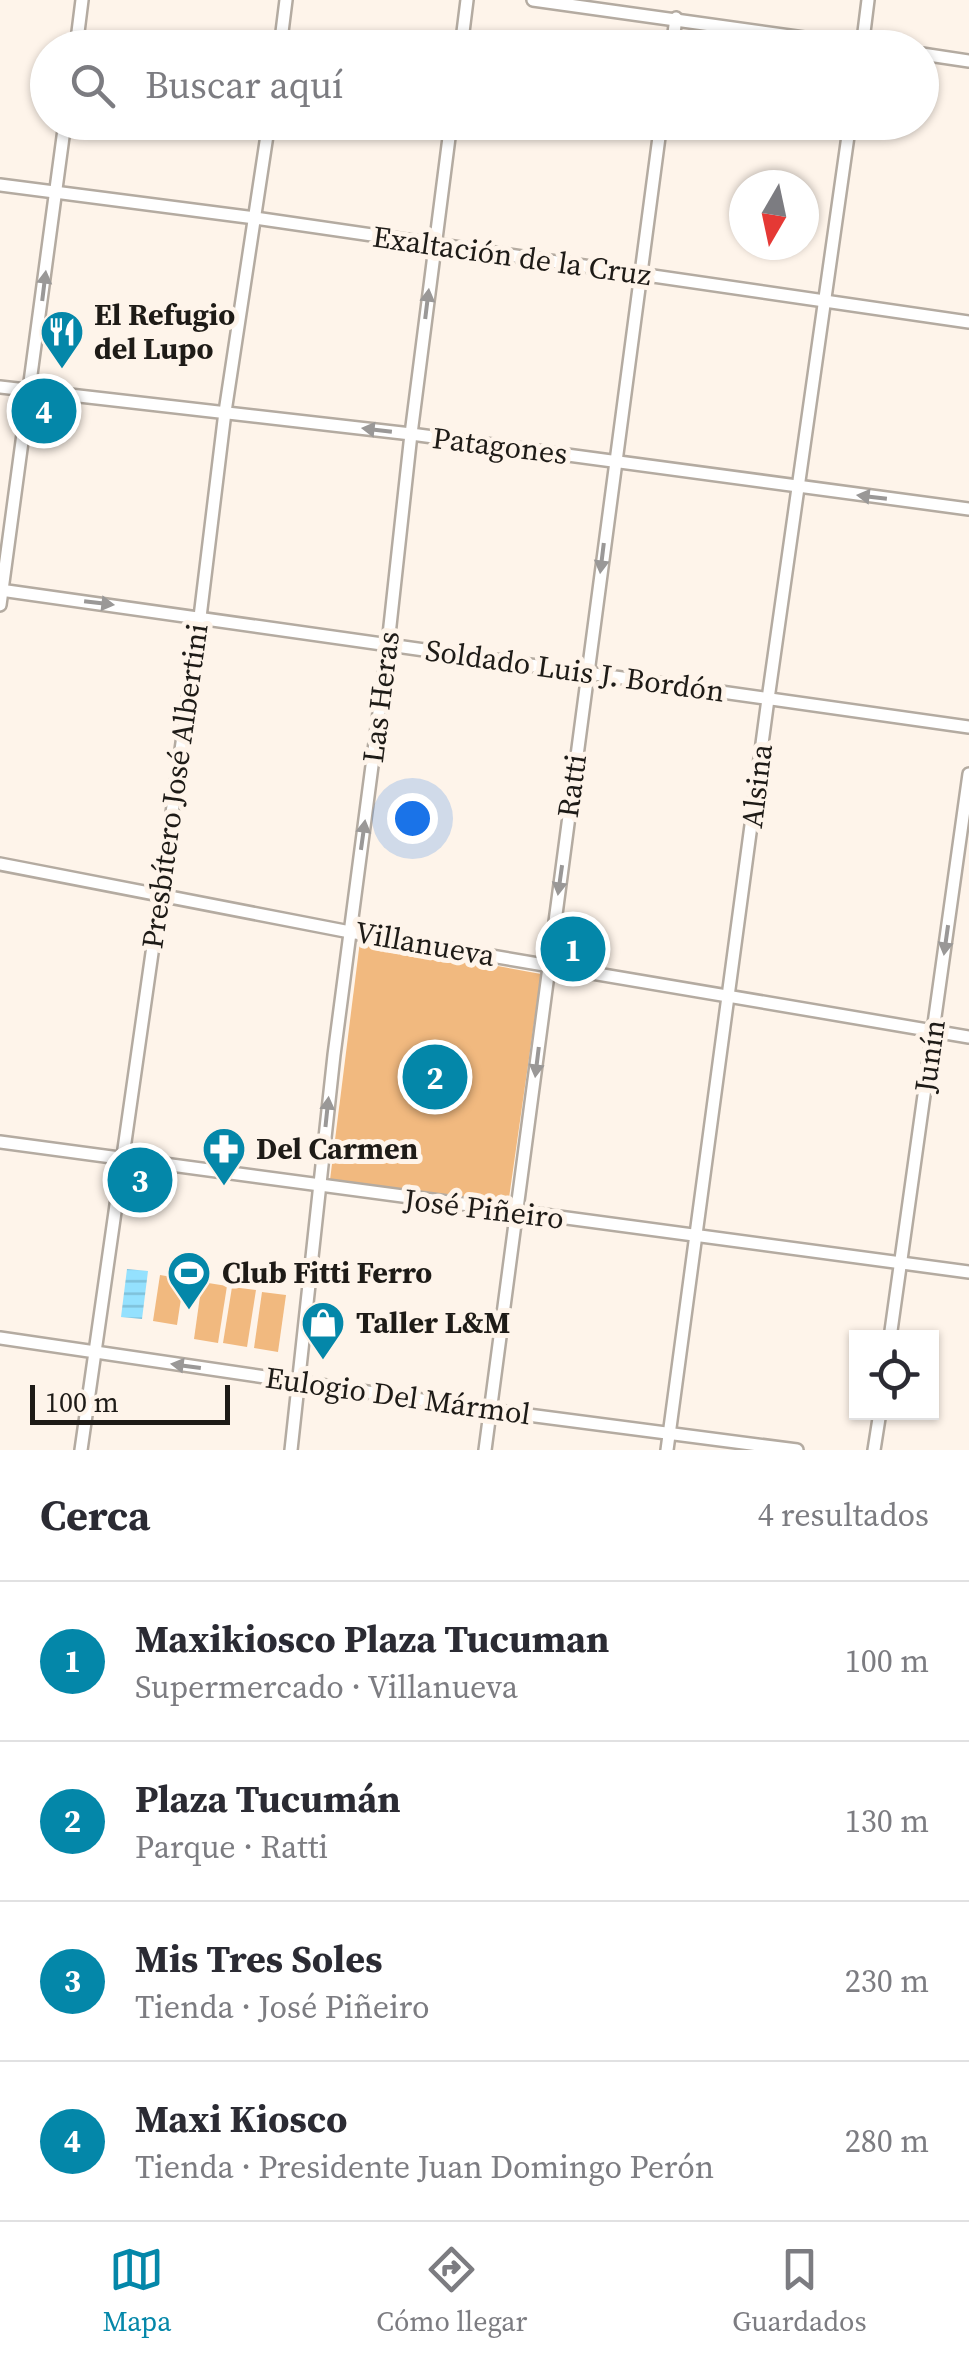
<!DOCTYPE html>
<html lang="es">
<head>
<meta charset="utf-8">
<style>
  body { margin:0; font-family:"Source Serif 4",serif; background:#f7f7f7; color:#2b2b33 }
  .controls { position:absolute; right:30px; bottom:30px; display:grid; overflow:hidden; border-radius:0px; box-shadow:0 2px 8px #0004 }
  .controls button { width:90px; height:90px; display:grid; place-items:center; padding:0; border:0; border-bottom:2px solid #e1e1e2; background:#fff; color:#2b2b33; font:50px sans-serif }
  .compass { position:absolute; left:729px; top:170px; width:90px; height:90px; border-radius:50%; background:#fff; box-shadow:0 2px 8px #0004; rotate:189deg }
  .scale { position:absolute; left:30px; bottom:25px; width:200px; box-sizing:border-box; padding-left:10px; border:5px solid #1e1b17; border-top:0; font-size:28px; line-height:35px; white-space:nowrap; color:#1e1b17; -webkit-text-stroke:8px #fef4ea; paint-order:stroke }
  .you { position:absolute; left:412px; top:818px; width:35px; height:35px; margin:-25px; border:8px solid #fff; border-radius:50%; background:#1a73e8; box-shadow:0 0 0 15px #1a73e833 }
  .badge { display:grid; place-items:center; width:65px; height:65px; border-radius:50%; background:#0487a9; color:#fff; font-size:32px; font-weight:700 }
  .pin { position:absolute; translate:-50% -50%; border:5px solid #fff; box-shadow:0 2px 10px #0006 }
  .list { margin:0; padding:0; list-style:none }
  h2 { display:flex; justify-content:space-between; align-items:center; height:130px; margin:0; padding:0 40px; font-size:42px }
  h2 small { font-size:32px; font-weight:400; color:#7c7c81 }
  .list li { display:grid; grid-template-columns:65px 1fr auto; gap:30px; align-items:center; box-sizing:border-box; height:160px; padding:0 40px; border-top:2px solid #e1e1e2 }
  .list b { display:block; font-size:38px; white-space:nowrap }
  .list p { margin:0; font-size:32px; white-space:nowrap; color:#7c7c81 }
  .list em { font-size:32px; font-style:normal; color:#7c7c81 }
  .icon { flex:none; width:55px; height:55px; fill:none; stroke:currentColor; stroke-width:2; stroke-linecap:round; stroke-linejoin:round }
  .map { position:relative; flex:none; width:969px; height:1450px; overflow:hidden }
  .search { position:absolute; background:#fff; box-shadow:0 2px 8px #0004; left:30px; right:30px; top:30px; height:110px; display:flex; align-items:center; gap:25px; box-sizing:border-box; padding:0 35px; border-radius:55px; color:#7c7c81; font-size:38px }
  .sheet { height:770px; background:#fff }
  nav { display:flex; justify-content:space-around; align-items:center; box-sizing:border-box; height:140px; border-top:2px solid #e1e1e2; background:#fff; font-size:28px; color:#7c7c81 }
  nav a { display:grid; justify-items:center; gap:5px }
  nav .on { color:#0487a9 }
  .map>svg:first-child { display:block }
</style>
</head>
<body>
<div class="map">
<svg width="969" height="1450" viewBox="0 0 969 1450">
  <defs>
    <pattern id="water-rules" width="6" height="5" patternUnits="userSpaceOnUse" patternTransform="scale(2.5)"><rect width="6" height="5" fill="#94e1fe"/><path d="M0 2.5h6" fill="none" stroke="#7fc0d9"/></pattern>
  </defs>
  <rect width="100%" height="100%" fill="#fef4ea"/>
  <g fill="#f1b97f">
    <path d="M360,941L541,974L508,1205L330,1180Z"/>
    <path d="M160,1275L184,1279L177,1325L153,1321Z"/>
    <path d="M202,1282L227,1286L218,1343L194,1339Z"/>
    <path d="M232,1287L256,1290L247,1347L223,1343Z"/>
    <path d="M262,1292L286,1295L278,1352L254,1348Z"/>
  </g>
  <path fill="url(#water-rules)" d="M127,1269L148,1271L142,1319L121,1317Z"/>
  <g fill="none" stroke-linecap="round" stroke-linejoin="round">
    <defs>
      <g id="street">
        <path d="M533,0L876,48"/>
        <path d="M76,48L82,0"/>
        <path d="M280,48L286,0"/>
        <path d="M461,48L467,0"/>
        <path d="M672,48L676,18"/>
        <path d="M862,48L868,0"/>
        <path d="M922,54L969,61"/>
        <path d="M0,185L255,218L969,322"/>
        <path d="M0,387L411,434L969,509"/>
        <path d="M0,590L969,727"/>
        <path d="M0,605L65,122"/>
        <path d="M0,864L350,932L969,1037"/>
        <path d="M0,1142L969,1272"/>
        <path d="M0,1338L490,1410L797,1450"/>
        <path d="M890,1338L969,774"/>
        <path d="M81,1450L200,617L225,412L269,122"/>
        <path d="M291,1450L334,1055L388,644L411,434L451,122"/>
        <path d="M485,1450L661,122"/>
        <path d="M667,1450L768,699L850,122"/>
        <path d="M874,1450L880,1412"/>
      </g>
    </defs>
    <use href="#street" stroke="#b4aba1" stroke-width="16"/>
    <use href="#street" stroke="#fff" stroke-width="11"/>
  </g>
  <defs><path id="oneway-solid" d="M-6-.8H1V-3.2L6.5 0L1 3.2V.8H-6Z" transform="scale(2.5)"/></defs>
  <g fill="#9a9897">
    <use href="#oneway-solid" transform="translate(44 286) rotate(-83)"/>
    <use href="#oneway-solid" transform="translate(427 304) rotate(-83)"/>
    <use href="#oneway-solid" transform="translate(377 430) rotate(-173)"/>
    <use href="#oneway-solid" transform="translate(872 497) rotate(-173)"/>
    <use href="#oneway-solid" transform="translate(602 558) rotate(97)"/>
    <use href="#oneway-solid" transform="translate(99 603) rotate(7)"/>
    <use href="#oneway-solid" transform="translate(363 835) rotate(-82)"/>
    <use href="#oneway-solid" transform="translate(560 880) rotate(98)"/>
    <use href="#oneway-solid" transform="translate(946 940) rotate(98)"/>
    <use href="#oneway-solid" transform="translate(537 1062) rotate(97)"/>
    <use href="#oneway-solid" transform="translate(327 1112) rotate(-84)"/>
    <use href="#oneway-solid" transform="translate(186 1366) rotate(-172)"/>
  </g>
  <defs>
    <symbol id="restaurant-pin" viewBox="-11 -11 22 30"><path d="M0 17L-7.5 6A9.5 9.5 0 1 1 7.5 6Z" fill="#0487a9" stroke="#fef4ea"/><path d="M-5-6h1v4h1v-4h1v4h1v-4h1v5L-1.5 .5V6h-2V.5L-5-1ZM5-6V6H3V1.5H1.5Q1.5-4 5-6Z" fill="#fff"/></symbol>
    <symbol id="pharmacy-pin" viewBox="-11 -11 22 30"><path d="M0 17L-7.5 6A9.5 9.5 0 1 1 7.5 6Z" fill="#0487a9" stroke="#fef4ea"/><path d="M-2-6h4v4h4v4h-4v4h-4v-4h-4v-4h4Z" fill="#fff"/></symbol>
    <symbol id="stadium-pin" viewBox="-11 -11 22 30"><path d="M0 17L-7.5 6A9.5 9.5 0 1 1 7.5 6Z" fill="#0487a9" stroke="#fef4ea"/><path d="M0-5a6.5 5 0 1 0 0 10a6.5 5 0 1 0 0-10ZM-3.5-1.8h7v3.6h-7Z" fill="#fff"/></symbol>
    <symbol id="shop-pin" viewBox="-11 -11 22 30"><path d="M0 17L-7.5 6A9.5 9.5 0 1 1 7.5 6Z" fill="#0487a9" stroke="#fef4ea"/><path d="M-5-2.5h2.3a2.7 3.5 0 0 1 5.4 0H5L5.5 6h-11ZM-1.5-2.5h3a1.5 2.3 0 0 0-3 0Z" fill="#fff"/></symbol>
  </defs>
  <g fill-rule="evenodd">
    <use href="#restaurant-pin" x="37" y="307" width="50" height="68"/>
    <use href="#pharmacy-pin" x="199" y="1124" width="50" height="68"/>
    <use href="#stadium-pin" x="164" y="1248" width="50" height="68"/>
    <use href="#shop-pin" x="298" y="1298" width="50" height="68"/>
  </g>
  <g text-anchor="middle" stroke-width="10" stroke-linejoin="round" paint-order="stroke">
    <g font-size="30" fill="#1e1b17" stroke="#fef4ea">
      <text transform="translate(512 256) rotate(8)" y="10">Exaltación de la Cruz</text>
      <text transform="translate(500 446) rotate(7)" y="10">Patagones</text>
      <text transform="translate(575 671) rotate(8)" y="10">Soldado Luis J. Bordón</text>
      <text transform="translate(381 697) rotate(-83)" y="10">Las Heras</text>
      <text transform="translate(175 786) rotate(-82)" y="10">Presbítero José Albertini</text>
      <text transform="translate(572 786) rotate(-82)" y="10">Ratti</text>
      <text transform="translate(757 786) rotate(-83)" y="10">Alsina</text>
      <text transform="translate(425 944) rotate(10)" y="10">Villanueva</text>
      <text transform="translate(930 1056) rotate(-82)" y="10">Junín</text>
      <text transform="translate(484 1209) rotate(7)" y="10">José Piñeiro</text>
      <text transform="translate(398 1396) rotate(8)" y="10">Eulogio Del Mármol</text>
    </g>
    <g font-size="30" font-weight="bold" fill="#1e1b17" stroke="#fef4ea" text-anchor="start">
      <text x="94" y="325">El Refugio<tspan x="94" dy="34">del Lupo</tspan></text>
      <text x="256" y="1159">Del Carmen</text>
      <text x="222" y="1283">Club Fitti Ferro</text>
      <text x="356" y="1333">Taller L&amp;M</text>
    </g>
  </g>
</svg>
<div class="controls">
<button><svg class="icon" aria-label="locate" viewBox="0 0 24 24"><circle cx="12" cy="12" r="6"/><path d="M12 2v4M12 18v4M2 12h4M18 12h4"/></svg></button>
</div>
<svg class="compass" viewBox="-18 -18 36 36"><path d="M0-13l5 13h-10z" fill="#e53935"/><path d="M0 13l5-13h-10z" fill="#7c7c81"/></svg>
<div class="scale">100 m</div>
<div class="you"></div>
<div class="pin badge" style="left:573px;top:949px">1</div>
<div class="pin badge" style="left:435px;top:1077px">2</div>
<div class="pin badge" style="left:140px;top:1180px">3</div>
<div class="pin badge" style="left:44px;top:411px">4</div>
<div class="search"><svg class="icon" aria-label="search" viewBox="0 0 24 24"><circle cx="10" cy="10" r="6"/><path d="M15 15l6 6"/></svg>Buscar aquí</div>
</div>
<section class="sheet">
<h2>Cerca<small>4 resultados</small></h2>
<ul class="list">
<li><span class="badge">1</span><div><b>Maxikiosco Plaza Tucuman</b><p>Supermercado · Villanueva</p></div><em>100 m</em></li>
<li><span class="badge">2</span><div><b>Plaza Tucumán</b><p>Parque · Ratti</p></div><em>130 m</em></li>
<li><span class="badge">3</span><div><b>Mis Tres Soles</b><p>Tienda · José Piñeiro</p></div><em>230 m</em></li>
<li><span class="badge">4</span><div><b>Maxi Kiosco</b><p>Tienda · Presidente Juan Domingo Perón</p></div><em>280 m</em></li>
</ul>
</section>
<nav>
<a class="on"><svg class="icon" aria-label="map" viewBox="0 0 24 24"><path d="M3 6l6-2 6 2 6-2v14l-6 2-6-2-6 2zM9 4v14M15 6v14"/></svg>Mapa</a>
<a><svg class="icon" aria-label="directions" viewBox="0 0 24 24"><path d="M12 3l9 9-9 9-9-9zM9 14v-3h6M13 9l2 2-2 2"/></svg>Cómo llegar</a>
<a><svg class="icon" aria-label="saved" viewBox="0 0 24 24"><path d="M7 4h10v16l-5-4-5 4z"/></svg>Guardados</a>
</nav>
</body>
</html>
